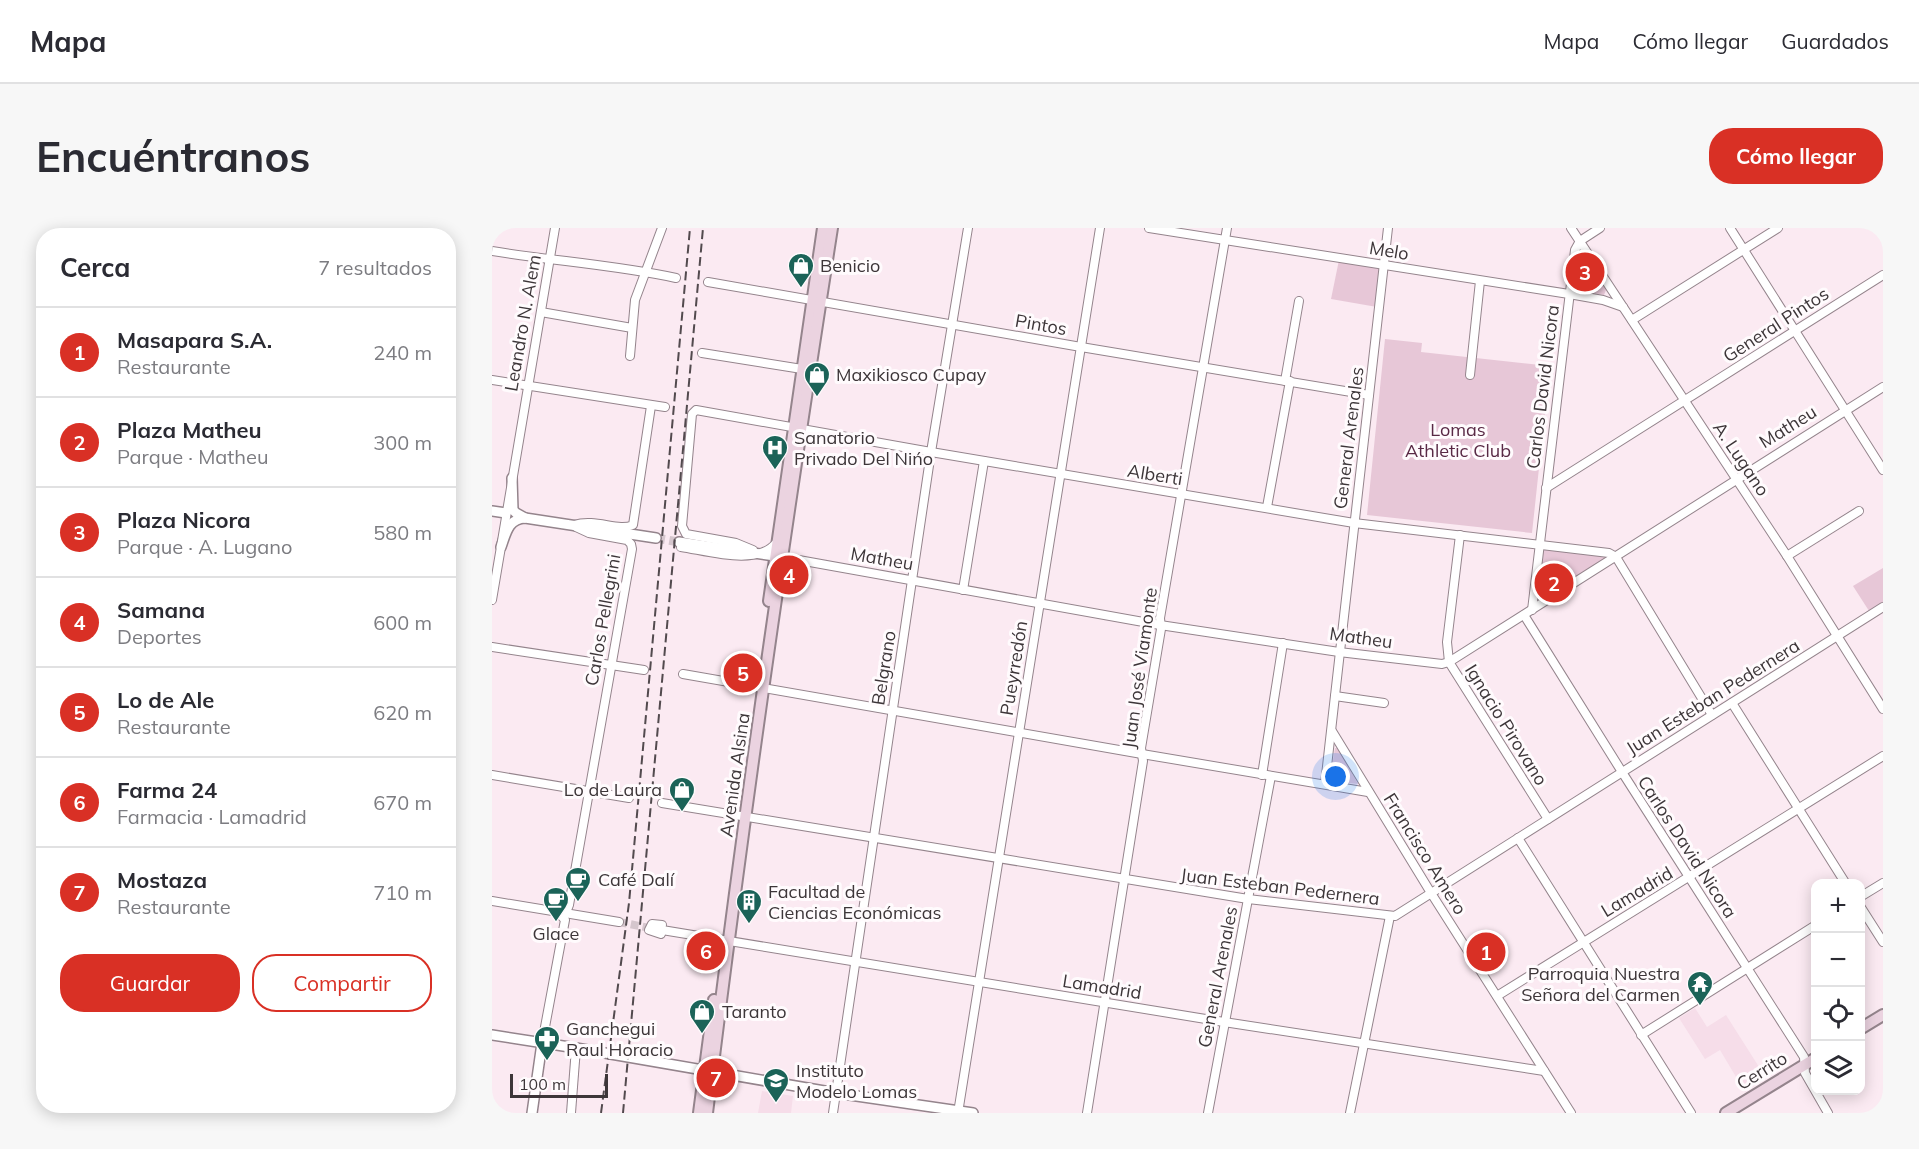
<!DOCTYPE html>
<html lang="es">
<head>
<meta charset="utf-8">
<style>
  body { margin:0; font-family:Mulish,sans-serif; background:#f7f7f7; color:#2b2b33 }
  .controls { position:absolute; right:18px; bottom:18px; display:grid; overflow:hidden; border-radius:12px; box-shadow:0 3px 15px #0003 }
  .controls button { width:54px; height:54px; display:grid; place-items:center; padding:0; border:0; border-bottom:2px solid #e1e1e2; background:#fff; color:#2b2b33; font:30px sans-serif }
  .scale { position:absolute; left:18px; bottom:15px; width:98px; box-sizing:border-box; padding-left:6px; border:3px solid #3d3639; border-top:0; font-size:16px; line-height:21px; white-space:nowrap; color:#3d3639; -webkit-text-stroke:4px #fffbfd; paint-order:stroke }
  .you { position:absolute; left:844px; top:549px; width:21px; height:21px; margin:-15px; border:4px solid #fff; border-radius:50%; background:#1a73e8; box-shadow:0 0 0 9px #1a73e833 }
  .badge { display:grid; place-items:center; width:39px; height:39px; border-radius:50%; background:#d93025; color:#fff; font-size:20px; font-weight:700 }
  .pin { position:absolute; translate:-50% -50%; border:3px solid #fff; box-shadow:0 2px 6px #0006 }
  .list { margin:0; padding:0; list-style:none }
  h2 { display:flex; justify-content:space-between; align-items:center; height:78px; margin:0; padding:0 24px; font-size:26px }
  h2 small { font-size:20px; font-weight:400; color:#7c7c81 }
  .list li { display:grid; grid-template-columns:39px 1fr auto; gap:18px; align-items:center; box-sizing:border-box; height:90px; padding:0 24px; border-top:2px solid #e1e1e2 }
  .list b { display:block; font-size:22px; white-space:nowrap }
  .list p { margin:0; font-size:20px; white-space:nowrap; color:#7c7c81 }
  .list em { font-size:20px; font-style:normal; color:#7c7c81 }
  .actions { display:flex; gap:12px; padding:18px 24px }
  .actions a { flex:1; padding:14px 0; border:2px solid #d93025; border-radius:24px; text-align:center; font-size:21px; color:#d93025 }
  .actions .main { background:#d93025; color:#fff }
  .icon { flex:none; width:33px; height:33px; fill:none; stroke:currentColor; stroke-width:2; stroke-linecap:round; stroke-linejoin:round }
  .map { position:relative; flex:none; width:1391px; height:885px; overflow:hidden; border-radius:24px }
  header { display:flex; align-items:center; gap:36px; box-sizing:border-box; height:84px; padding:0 30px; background:#fff; border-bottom:2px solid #e1e1e2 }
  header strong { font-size:28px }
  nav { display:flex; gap:33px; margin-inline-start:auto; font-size:21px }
  .intro { display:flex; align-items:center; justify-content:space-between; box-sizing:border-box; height:144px; padding:0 36px }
  h1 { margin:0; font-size:42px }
  .button { padding:15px 27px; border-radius:24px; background:#d93025; color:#fff; font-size:21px; font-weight:700 }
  main { display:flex; gap:36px; padding:0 36px }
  aside { flex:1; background:#fff; border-radius:24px; box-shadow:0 3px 15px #0003 }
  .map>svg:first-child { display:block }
</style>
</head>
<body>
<header>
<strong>Mapa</strong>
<nav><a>Mapa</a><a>Cómo llegar</a><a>Guardados</a></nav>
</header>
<div class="intro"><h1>Encuéntranos</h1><a class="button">Cómo llegar</a></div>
<main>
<aside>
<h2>Cerca<small>7 resultados</small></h2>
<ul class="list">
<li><span class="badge">1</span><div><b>Masapara S.A.</b><p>Restaurante</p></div><em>240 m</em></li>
<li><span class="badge">2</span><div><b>Plaza Matheu</b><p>Parque · Matheu</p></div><em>300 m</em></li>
<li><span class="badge">3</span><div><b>Plaza Nicora</b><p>Parque · A. Lugano</p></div><em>580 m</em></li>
<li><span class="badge">4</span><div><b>Samana</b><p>Deportes</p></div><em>600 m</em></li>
<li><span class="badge">5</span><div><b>Lo de Ale</b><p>Restaurante</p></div><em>620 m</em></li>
<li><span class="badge">6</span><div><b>Farma 24</b><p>Farmacia · Lamadrid</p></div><em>670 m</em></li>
<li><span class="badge">7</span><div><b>Mostaza</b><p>Restaurante</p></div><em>710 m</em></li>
</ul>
<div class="actions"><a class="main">Guardar</a><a>Compartir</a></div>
</aside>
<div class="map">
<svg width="1391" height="885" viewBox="0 0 1391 885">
  <rect width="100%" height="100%" fill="#fbeaf2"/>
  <g fill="#f6dde9">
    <path d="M1203,780L1215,799L1234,787L1274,850L1253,864L1228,822L1213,831L1187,790Z"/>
    <path d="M270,863L301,868L299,885H266Z"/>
  </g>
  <g fill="#e7c7d7">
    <path d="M1088,27H1091L1114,62L1112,67L1083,61L1081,58L1086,29Z"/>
    <path d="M847,32L889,39L885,79L839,71Z"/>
    <path d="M893,111L930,115L929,124L1058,138L1040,305L875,287Z"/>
    <path d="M1048,316L1120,326L1040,382Z"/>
    <path d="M1391,340V379L1379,386L1361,358Z"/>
    <path d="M843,520H846L866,556L840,553L838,551Z"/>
  </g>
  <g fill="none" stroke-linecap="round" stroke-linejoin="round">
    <path stroke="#d5c6cd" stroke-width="8" stroke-dasharray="8 4" stroke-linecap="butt" d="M127,694L163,701"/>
    <path stroke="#d5c6cd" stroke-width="9" stroke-dasharray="9 4.5" stroke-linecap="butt" d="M164,310L187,314"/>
    <defs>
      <g id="minor">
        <path d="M657,0L1077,66L1111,72L1131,79"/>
        <path d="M1079,0L1295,328L1391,481"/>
        <path d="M1238,0L1391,242"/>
        <path d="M0,23C61,33 124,37 184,50"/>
        <path d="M216,54L589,119L877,167"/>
        <path d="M49,84L140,100"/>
        <path d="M1140,92L1286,0"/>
        <path d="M210,125L310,141"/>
        <path d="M138,128L143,72L170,0"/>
        <path d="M978,147L988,53"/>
        <path d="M0,152L173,179"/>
        <path d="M793,153L807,73"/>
        <path d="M1054,260L1391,47"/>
        <path d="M775,279L798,153"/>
        <path d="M82,297C104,290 126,304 141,297L159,178"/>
        <path d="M968,307L955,414L957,434L1056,591"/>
        <path d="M189,319C216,323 266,339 285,314"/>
        <path d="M261,322L244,315L194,306L190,298L200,186L204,182L439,224L862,295L1117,325L1124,329L1220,487"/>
        <path d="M1295,328L1367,283"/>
        <path d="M290,329L668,397L847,424L950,436L957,434L1391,159"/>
        <path d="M471,362L492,233"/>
        <path d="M0,372L63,0"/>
        <path d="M1040,382L1083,22L1088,13L1108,0"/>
        <path d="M1032,387L1130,544L1312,829L1313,845L1336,885"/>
        <path d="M0,419L152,442"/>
        <path d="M191,446L650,526L876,564"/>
        <path d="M843,468L892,475"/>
        <path d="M1240,475L1354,656"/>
        <path d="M840,503L939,665L1079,885"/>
        <path d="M0,547L137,570"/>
        <path d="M770,547L791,415"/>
        <path d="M833,556L896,0"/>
        <path d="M170,575L756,671L903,688L1391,379"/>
        <path d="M1026,610L1199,885"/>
        <path d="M1368,669L1391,655"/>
        <path d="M0,673L127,694"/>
        <path d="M1368,678L1391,714"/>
        <path d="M66,684L75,682L77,677L140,321L139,316L135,312L97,305L84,299"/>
        <path d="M164,701L732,794L1052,843"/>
        <path d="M169,706L157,702L160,696L170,697"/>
        <path d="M1005,768L1391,528"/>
        <path d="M1149,807L1324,697"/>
        <path d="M50,815L73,692L66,684"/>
        <path d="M79,885L84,820"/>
        <path d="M341,885L439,224L476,0"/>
        <path d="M466,885L608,0"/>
        <path d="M595,885L651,533L649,520L669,401L668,390L735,0"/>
        <path d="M716,885L779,548"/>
        <path d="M858,885L898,688"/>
      </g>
      <g id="tertiary">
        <path d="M20,250L21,282L24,285L33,290"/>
        <path d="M0,283L14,285"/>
        <path d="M187,314L289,329"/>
        <path d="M9,319C14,305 16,291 33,290L164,310"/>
        <path d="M0,807L84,820L344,865L481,885"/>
        <path d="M40,885L50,815"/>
      </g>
      <g id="secondary">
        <path d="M277,373L331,0"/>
        <path d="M1368,801L1391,787"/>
        <path d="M207,885L222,772"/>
        <path d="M215,885C251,589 294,294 340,0"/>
        <path d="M1234,885L1324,830"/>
      </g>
    </defs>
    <use href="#minor" stroke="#94848c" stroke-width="10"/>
    <use href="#tertiary" stroke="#94848c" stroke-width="12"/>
    <use href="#secondary" stroke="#94848c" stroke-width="14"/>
    <use href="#minor" stroke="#fff" stroke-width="8"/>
    <use href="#tertiary" stroke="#fff" stroke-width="9"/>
    <use href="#secondary" stroke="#ebd3e0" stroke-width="10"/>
    <g stroke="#524a4e" stroke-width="2" stroke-dasharray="9 4.5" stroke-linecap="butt">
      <path d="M109,885L137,675L198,0"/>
      <path d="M131,885L211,0"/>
    </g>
  </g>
  <defs>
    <symbol id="shop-pin" viewBox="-11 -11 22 30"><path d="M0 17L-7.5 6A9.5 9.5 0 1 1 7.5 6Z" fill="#1b6358" stroke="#fffbfd"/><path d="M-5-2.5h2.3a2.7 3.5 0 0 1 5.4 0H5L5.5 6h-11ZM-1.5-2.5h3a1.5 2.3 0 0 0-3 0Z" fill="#fff"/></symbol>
    <symbol id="hospital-pin" viewBox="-11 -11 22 30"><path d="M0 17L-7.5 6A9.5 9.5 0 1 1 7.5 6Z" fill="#1b6358" stroke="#fffbfd"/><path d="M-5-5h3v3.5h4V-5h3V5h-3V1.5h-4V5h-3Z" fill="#fff"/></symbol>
    <symbol id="cafe-pin" viewBox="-11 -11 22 30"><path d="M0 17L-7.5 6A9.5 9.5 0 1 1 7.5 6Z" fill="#1b6358" stroke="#fffbfd"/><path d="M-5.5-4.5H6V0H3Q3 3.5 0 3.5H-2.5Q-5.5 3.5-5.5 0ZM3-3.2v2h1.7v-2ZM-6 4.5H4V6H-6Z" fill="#fff"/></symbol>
    <symbol id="building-pin" viewBox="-11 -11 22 30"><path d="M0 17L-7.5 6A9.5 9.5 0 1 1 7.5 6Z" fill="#1b6358" stroke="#fffbfd"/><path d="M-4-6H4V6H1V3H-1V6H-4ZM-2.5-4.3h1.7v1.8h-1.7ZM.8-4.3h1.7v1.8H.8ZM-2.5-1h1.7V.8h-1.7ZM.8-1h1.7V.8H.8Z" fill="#fff"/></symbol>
    <symbol id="temple-pin" viewBox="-11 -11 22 30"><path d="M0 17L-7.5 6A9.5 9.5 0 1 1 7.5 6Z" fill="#1b6358" stroke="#fffbfd"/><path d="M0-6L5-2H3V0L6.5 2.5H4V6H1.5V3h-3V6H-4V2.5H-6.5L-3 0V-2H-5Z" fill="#fff"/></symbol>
    <symbol id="pharmacy-pin" viewBox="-11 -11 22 30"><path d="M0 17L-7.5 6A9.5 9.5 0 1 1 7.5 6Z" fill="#1b6358" stroke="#fffbfd"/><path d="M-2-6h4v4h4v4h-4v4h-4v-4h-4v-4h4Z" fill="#fff"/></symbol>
    <symbol id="school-pin" viewBox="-11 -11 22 30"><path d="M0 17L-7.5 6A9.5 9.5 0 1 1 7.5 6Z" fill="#1b6358" stroke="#fffbfd"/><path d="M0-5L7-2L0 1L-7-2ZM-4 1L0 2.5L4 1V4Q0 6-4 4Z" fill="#fff"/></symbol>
  </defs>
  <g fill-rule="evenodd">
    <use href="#shop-pin" x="294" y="23" width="30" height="40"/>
    <use href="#shop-pin" x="310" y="132" width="30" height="40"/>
    <use href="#hospital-pin" x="268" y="205" width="30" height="40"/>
    <use href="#shop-pin" x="175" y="547" width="30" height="40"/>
    <use href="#cafe-pin" x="71" y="637" width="30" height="40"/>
    <use href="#cafe-pin" x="49" y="657" width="30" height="40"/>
    <use href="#building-pin" x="242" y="659" width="30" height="40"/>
    <use href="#temple-pin" x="1193" y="741" width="30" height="40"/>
    <use href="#shop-pin" x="195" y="769" width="30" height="40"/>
    <use href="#pharmacy-pin" x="40" y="796" width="30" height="40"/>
    <use href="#school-pin" x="269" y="838" width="30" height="40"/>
  </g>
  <g text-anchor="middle" stroke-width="6" stroke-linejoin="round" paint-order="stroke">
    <g font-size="18" fill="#3d3639" stroke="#fffbfd">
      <text transform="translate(897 23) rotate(9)" y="6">Melo</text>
      <text transform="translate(31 95) rotate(-80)" y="6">Leandro N. Alem</text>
      <text transform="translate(549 97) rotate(10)" y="6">Pintos</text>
      <text transform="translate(1284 97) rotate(-33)" y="6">General Pintos</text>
      <text transform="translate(1051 159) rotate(-83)" y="6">Carlos David Nicora</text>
      <text transform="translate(1296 199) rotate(-32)" y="6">Matheu</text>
      <text transform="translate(857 210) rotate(-83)" y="6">General Arenales</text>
      <text transform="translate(1249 231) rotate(56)" y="6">A. Lugano</text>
      <text transform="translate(663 247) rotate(9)" y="6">Alberti</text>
      <text transform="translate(390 331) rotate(10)" y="6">Matheu</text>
      <text transform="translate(111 392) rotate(-80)" y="6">Carlos Pellegrini</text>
      <text transform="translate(869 410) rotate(8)" y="6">Matheu</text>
      <text transform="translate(392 440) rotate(-81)" y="6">Belgrano</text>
      <text transform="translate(522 440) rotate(-81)" y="6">Pueyrredón</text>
      <text transform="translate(648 440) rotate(-82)" y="6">Juan José Viamonte</text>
      <text transform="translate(1221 469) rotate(-32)" y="6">Juan Esteban Pedernera</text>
      <text transform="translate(1014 497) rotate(58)" y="6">Ignacio Pirovano</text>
      <text transform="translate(243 547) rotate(-82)" y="6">Avenida Alsina</text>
      <text transform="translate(1195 619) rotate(57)" y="6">Carlos David Nicora</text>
      <text transform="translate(933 626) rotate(58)" y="6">Francisco Amero</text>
      <text transform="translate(788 659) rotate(7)" y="6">Juan Esteban Pedernera</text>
      <text transform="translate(1145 664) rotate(-31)" y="6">Lamadrid</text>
      <text transform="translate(726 749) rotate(-79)" y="6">General Arenales</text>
      <text transform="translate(610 759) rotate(9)" y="6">Lamadrid</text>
      <text transform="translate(1270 843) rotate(-32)" y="6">Cerrito</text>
    </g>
    <g font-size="18" fill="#3d3639" stroke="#fffbfd" text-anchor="start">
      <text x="328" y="44">Benicio</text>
      <text x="344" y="153">Maxikiosco Cupay</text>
      <text x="302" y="216">Sanatorio<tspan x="302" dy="21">Privado Del Nińo</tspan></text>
      <text x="170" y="568" text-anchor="end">Lo de Laura</text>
      <text x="106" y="658">Café Dalí</text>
      <text x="276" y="670">Facultad de<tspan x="276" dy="21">Ciencias Económicas</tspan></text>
      <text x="64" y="712" text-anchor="middle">Glace</text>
      <text x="1188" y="752" text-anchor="end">Parroquia Nuestra<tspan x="1188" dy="21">Señora del Carmen</tspan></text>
      <text x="230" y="790">Taranto</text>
      <text x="74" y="807">Ganchegui<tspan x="74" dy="21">Raul Horacio</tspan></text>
      <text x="304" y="849">Instituto<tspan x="304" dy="21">Modelo Lomas</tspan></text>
    </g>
    <g font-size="18" fill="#592945" stroke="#fffbfd">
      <text x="966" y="208">Lomas<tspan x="966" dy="21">Athletic Club</tspan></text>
    </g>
  </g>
</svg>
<div class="controls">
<button>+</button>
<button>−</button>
<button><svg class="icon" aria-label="locate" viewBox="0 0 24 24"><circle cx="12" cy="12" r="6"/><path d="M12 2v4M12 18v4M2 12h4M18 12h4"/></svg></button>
<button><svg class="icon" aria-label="layers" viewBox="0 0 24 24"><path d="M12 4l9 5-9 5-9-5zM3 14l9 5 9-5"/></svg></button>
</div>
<div class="scale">100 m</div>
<div class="you"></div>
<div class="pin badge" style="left:994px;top:724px">1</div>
<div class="pin badge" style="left:1062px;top:355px">2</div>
<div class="pin badge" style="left:1093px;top:44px">3</div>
<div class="pin badge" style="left:297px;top:347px">4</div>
<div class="pin badge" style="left:251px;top:445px">5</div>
<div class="pin badge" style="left:214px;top:723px">6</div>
<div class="pin badge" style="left:224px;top:850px">7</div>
</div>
</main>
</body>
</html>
